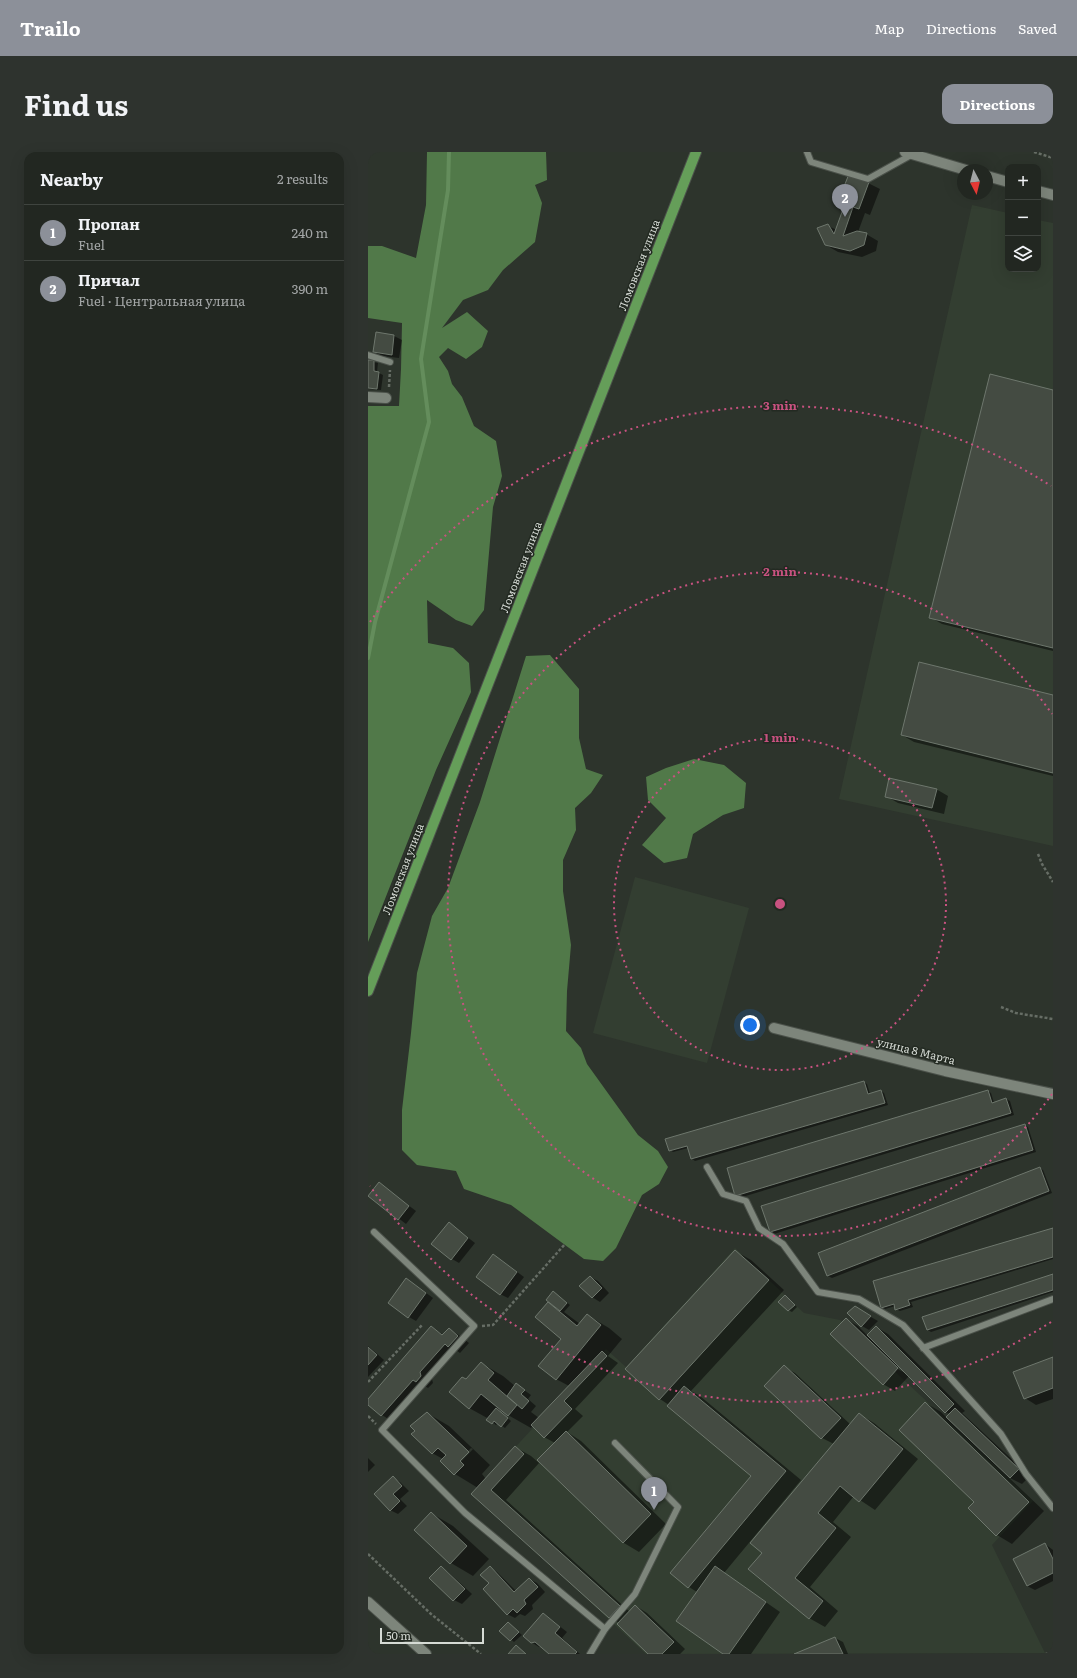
<!DOCTYPE html>
<html lang="en">
<head>
<meta charset="utf-8">
<style>
  body { margin:0; font-family:Literata,serif; background:#2e332e; color:#f1f3f6 }
  .controls { position:absolute; right:12px; top:12px; display:grid; overflow:hidden; border-radius:8px; box-shadow:0 4px 16px #0002 }
  .controls button { width:36px; height:36px; display:grid; place-items:center; padding:0; border:0; border-bottom:1px solid #3f443f; background:#222721; color:#f1f3f6; font:20px sans-serif }
  .compass { position:absolute; left:589px; top:12px; width:36px; height:36px; border-radius:50%; background:#222721; box-shadow:0 4px 16px #0002; rotate:173deg }
  .scale { position:absolute; left:12px; bottom:10px; width:104px; box-sizing:border-box; padding-left:4px; border:2px solid #d6dbd5; border-top:0; font-size:11px; line-height:14px; white-space:nowrap; color:#d6dbd5; -webkit-text-stroke:3px #232a22; paint-order:stroke }
  .you { position:absolute; left:382px; top:873px; width:14px; height:14px; margin:-10px; border:3px solid #fff; border-radius:50%; background:#1a73e8; box-shadow:0 0 0 6px #1a73e833 }
  .badge { display:grid; place-items:center; width:26px; height:26px; border-radius:50%; background:#8c9099; color:#fff; font-size:13px; font-weight:700 }
  .pin { position:absolute; translate:-50% -33px; filter:drop-shadow(0 1px 2px #0008) }
  .pin::after { content:''; position:absolute; top:21px; width:14px; height:12px; background:inherit; clip-path:polygon(0 0,100% 0,50% 100%) }
  .list { margin:0; padding:0; list-style:none }
  h2 { display:flex; justify-content:space-between; align-items:center; height:52px; margin:0; padding:0 16px; font-size:17px }
  h2 small { font-size:13px; font-weight:400; color:#a2a5a5 }
  .list li { display:grid; grid-template-columns:26px 1fr auto; gap:12px; align-items:center; box-sizing:border-box; height:56px; padding:0 16px; border-top:1px solid #3f443f }
  .list b { display:block; font-size:15px; white-space:nowrap }
  .list p { margin:0; font-size:13px; white-space:nowrap; color:#a2a5a5 }
  .list em { font-size:13px; font-style:normal; color:#a2a5a5 }
  .icon { flex:none; width:22px; height:22px; fill:none; stroke:currentColor; stroke-width:2; stroke-linecap:round; stroke-linejoin:round }
  .map { position:relative; flex:none; width:685px; height:1502px; overflow:hidden; border-radius:12px }
  header { display:flex; align-items:center; gap:24px; box-sizing:border-box; height:56px; padding:0 20px; background:#8c9099; color:#fff }
  header strong { font-size:19px }
  nav { display:flex; gap:22px; margin-inline-start:auto; font-size:14px }
  .intro { display:flex; align-items:center; justify-content:space-between; box-sizing:border-box; height:96px; padding:0 24px }
  h1 { margin:0; font-size:28px }
  .button { padding:10px 18px; border-radius:12px; background:#8c9099; color:#fff; font-size:14px; font-weight:700 }
  main { display:flex; gap:24px; padding:0 24px }
  aside { flex:1; background:#222721; border-radius:12px; box-shadow:0 4px 16px #0002 }
  .map>svg:first-child { display:block }
</style>
</head>
<body>
<header>
<strong>Trailo</strong>
<nav><a>Map</a><a>Directions</a><a>Saved</a></nav>
</header>
<div class="intro"><h1>Find us</h1><a class="button">Directions</a></div>
<main>
<aside>
<h2>Nearby<small>2 results</small></h2>
<ul class="list">
<li><span class="badge">1</span><div><b>Пропан</b><p>Fuel</p></div><em>240 m</em></li>
<li><span class="badge">2</span><div><b>Причал</b><p>Fuel · Центральная улица</p></div><em>390 m</em></li>
</ul>
</aside>
<div class="map">
<svg width="685" height="1502" viewBox="0 0 685 1502">
  <rect width="100%" height="100%" fill="#2d342c"/>
  <g fill="#333e31">
    <path d="M604,53L640,61V117H670V68L685,71V694L471,647Z"/>
    <path d="M267,725L381,756L339,911L225,881Z"/>
    <path d="M367,1096L436,1161L472,1168L665,1349L624,1393L677,1501L278,1502L105,1341L238,1197L258,1215Z"/>
  </g>
  <g fill="#517949">
    <path d="M59,0H178L179,28L167,33L174,51L167,90L135,118L120,138L95,148L74,176L99,160L120,179L114,195L98,207L80,196L71,205L80,219L84,232L94,245L106,274L128,289L134,324L125,355L116,458L104,474L88,468L59,448L60,491L85,496L101,511L103,540L68,618L0,790V254H31L33,217L34,171L0,166V94H14L48,106L58,53Z"/>
    <path d="M182,503L211,537V586L218,617L235,623L223,641L207,656L208,678L195,708V739L203,793L199,839L198,879L213,896L219,912L270,983L290,999L300,1015L291,1032L274,1043L248,1096L235,1109L216,1107L143,1053L96,1037L88,1019L49,1013L34,998V958L43,881L49,821L64,764L80,736L112,650L158,504Z"/>
    <path d="M326,607L356,613L378,631L376,656L355,663L325,682L319,706L296,711L274,693L298,666L280,648L278,625L298,616Z"/>
  </g>
  <g fill="#0007" fill-rule="evenodd">
    <path d="M500,31L512,37L502,63L497,61L490,80L498,82L510,89L508,99L494,105L470,100L458,93L460,74L469,78L478,50L472,47Z"/>
    <path d="M9,182L26,184L34,188L31,206L14,204L6,200Z"/>
    <path d="M0,209L10,211L9,220L15,223L13,238L0,237Z"/>
    <path d="M685,239V499L574,472L562,465Z"/>
    <path d="M685,544V624L546,590L534,583Z"/>
    <path d="M568,637L580,644L576,662L530,651L518,644Z"/>
    <path d="M496,930L499,932L502,942L513,939L516,941L520,953L327,1009L323,1006L320,996L305,1000L302,998Z"/>
    <path d="M620,939L623,941L626,951L638,947L642,949L646,963L371,1046L368,1044Z"/>
    <path d="M657,973L660,975L668,1000L406,1082L402,1080Z"/>
    <path d="M671,1016L675,1018L684,1041L464,1126L460,1124L452,1101Z"/>
    <path d="M11,1031L48,1059L38,1072L1,1044Z"/>
    <path d="M81,1071L107,1091L91,1111L84,1107Z"/>
    <path d="M685,1077V1107L543,1150L545,1155L532,1159L528,1157L527,1154L517,1157L514,1155Z"/>
    <path d="M367,1099L383,1108L416,1138L323,1239L332,1244L433,1328L356,1421L412,1460L383,1502H356L329,1440L321,1435L303,1421L384,1324L301,1253L292,1247L259,1217Z"/>
    <path d="M126,1103L156,1125L140,1146L132,1142Z"/>
    <path d="M685,1124V1140L563,1180L560,1178Z"/>
    <path d="M222,1125L230,1129L241,1141L232,1150L224,1145Z"/>
    <path d="M46,1132L65,1146L48,1169L41,1165Z"/>
    <path d="M188,1142L202,1153L196,1160L212,1172L219,1163L241,1176L254,1187L240,1204L250,1211L207,1257L215,1264L199,1280L213,1289L298,1372L271,1400L256,1391L171,1308L187,1291L176,1285L165,1273L163,1276L140,1263L133,1257L132,1259L143,1269L137,1276L130,1271L128,1273L121,1267L101,1256L98,1228L113,1211L135,1224L147,1234L149,1233L163,1243L160,1247L168,1254L163,1260L171,1266L201,1234L188,1227L194,1187L180,1151L185,1154Z"/>
    <path d="M420,1146L429,1155L424,1160L420,1158Z"/>
    <path d="M487,1156L510,1169L501,1178L494,1174Z"/>
    <path d="M478,1167L490,1174L500,1184L508,1175L520,1182L597,1259L594,1261L662,1324L654,1332L640,1325L676,1359L644,1392L629,1383L608,1350L558,1251L573,1260L579,1266L582,1262L577,1260L541,1224L527,1239L515,1232ZM527,1213L536,1218L539,1222L526,1215Z"/>
    <path d="M64,1176L76,1183L81,1177L92,1184L101,1191L92,1201L88,1198L64,1227L65,1231L60,1236L57,1234L25,1270L14,1263L0,1251V1248Z"/>
    <path d="M0,1194L16,1208L0,1225Z"/>
    <path d="M685,1206V1247L668,1253L657,1246Z"/>
    <path d="M416,1215L427,1221L482,1272L491,1262L506,1271L550,1307L507,1358L486,1344L465,1370L483,1385L442,1435L470,1459L457,1475L441,1466L395,1401L466,1292L454,1286Z"/>
    <path d="M59,1261L81,1274L122,1313L114,1322L118,1327L147,1295L163,1304L171,1311L138,1348L262,1460L268,1454L279,1461L317,1497L312,1502H282L251,1471L242,1465L105,1342L110,1336L87,1322L75,1307L64,1301L48,1279ZM103,1296L105,1297L93,1310H90Z"/>
    <path d="M0,1306L7,1313L0,1320Z"/>
    <path d="M25,1326L32,1330L41,1339L32,1347L39,1354L30,1362L22,1358Z"/>
    <path d="M63,1361L85,1374L121,1407L105,1424L83,1411Z"/>
    <path d="M677,1392L685,1398V1429L667,1438L659,1434Z"/>
    <path d="M73,1415L80,1420L104,1442L94,1452L86,1448Z"/>
    <path d="M122,1415L129,1420L148,1439L161,1427L169,1431L177,1440L164,1453L165,1457L157,1464L152,1462L147,1466L139,1462L122,1432Z"/>
    <path d="M176,1462L199,1480L194,1486L212,1502H183L174,1494L171,1495L163,1490Z"/>
    <path d="M140,1471L154,1483L146,1490L133,1479Z"/>
    <path d="M467,1486L475,1490L480,1502H428Z"/>
  </g>
  <g fill="none" stroke-linecap="round" stroke-linejoin="round">
    <path stroke="#648d5c" stroke-width="4" d="M0,506L7,470L61,270L53,207L80,38L81,0"/>
  </g>
  <g fill="#444b42" stroke="#6e776d">
    <path d="M481,22L501,30L491,57L485,55L475,84L489,79L499,81L496,93L482,99L457,93L449,76L460,72L466,82L478,49L471,47Z"/>
    <path d="M8,180L26,183L24,203L5,200Z"/>
    <path d="M0,208H6V219L11,220L9,237L0,236Z"/>
    <path d="M622,222L685,238V496L561,466Z"/>
    <path d="M551,510L685,543V621L533,583Z"/>
    <path d="M521,626L569,637L564,656L517,645Z"/>
    <path d="M496,929L500,942L513,938L517,951L323,1007L319,994L301,999L297,987Z"/>
    <path d="M620,938L624,951L638,946L643,961L367,1044L359,1016Z"/>
    <path d="M657,972L665,998L402,1080L393,1054Z"/>
    <path d="M672,1015L681,1039L459,1124L450,1101Z"/>
    <path d="M11,1030L41,1054L30,1068L0,1044Z"/>
    <path d="M81,1070L100,1086L83,1108L63,1092Z"/>
    <path d="M685,1076V1105L540,1148L542,1153L527,1158L526,1152L513,1156L505,1129Z"/>
    <path d="M367,1098L401,1128L291,1248L257,1217Z"/>
    <path d="M125,1102L149,1120L132,1143L108,1125Z"/>
    <path d="M685,1122V1138L559,1178L554,1165Z"/>
    <path d="M222,1124L234,1136L224,1146L211,1134Z"/>
    <path d="M38,1126L58,1141L40,1166L20,1151Z"/>
    <path d="M185,1139L199,1151L192,1159L178,1148Z"/>
    <path d="M417,1143L427,1153L420,1159L410,1150Z"/>
    <path d="M180,1150L209,1174L219,1162L233,1173L188,1228L170,1214L193,1187L167,1165Z"/>
    <path d="M487,1154L503,1164L493,1175L479,1161Z"/>
    <path d="M478,1166L530,1216L515,1233L462,1182Z"/>
    <path d="M63,1174L74,1183L81,1176L90,1184L80,1195L77,1192L52,1220L53,1224L48,1230L45,1228L13,1264L0,1253V1247Z"/>
    <path d="M508,1174L586,1252L577,1261L499,1183Z"/>
    <path d="M0,1195L9,1203L0,1213Z"/>
    <path d="M234,1199L239,1204L196,1249L204,1257L176,1286L163,1273Z"/>
    <path d="M685,1205V1236L656,1247L645,1220Z"/>
    <path d="M113,1210L126,1221L120,1228L149,1253L140,1264L113,1242L101,1257L81,1240L94,1225L98,1227Z"/>
    <path d="M416,1213L473,1266L453,1287L396,1234Z"/>
    <path d="M148,1231L157,1238L153,1242L161,1249L154,1257L139,1244Z"/>
    <path d="M316,1234L418,1319L320,1436L302,1421L383,1324L299,1254Z"/>
    <path d="M557,1250L661,1350L628,1384L600,1356L606,1350L531,1278Z"/>
    <path d="M128,1256L140,1266L133,1275L126,1269L124,1272L118,1268Z"/>
    <path d="M587,1256L651,1317L642,1326L578,1265Z"/>
    <path d="M59,1260L101,1300L92,1309L96,1313L86,1323L72,1309L78,1303L70,1296L64,1302L43,1282L47,1279L42,1274Z"/>
    <path d="M491,1261L535,1297L491,1350L472,1334L450,1361L468,1376L427,1426L455,1449L441,1467L380,1417L394,1401L382,1391Z"/>
    <path d="M198,1279L283,1362L255,1391L169,1308Z"/>
    <path d="M147,1294L156,1302L123,1338L252,1454L241,1466L103,1342Z"/>
    <path d="M25,1324L34,1334L25,1342L32,1349L22,1359L6,1342Z"/>
    <path d="M63,1360L99,1394L82,1412L46,1378Z"/>
    <path d="M677,1391L685,1407V1421L659,1434L645,1407Z"/>
    <path d="M73,1414L97,1437L85,1449L61,1426Z"/>
    <path d="M122,1414L146,1440L161,1426L170,1435L156,1448L158,1452L149,1461L145,1457L139,1463L115,1437L121,1431L112,1423Z"/>
    <path d="M347,1414L398,1450L361,1502H355L308,1469Z"/>
    <path d="M267,1453L306,1490L294,1502H280L249,1472Z"/>
    <path d="M175,1461L192,1475L187,1481L209,1500L207,1502H181L167,1490L163,1491L155,1484Z"/>
    <path d="M140,1470L151,1480L142,1489L131,1479Z"/>
    <path d="M467,1485L475,1502H426Z"/>
    <path d="M148,1493L158,1502H140Z"/>
  </g>
  <g fill="none" stroke-linecap="round" stroke-linejoin="round">
    <defs>
      <g id="service">
        <path d="M439,0L443,10L500,27L545,2"/>
        <path d="M0,203L22,210"/>
        <path d="M339,1015L355,1042L378,1049L391,1076L415,1092L450,1140L491,1147L535,1173L633,1282L658,1322L685,1356"/>
        <path d="M6,1080L106,1174L14,1278L97,1361L237,1477L222,1502"/>
        <path d="M555,1196L685,1147"/>
        <path d="M237,1477L267,1442L310,1355L247,1291"/>
      </g>
      <g id="minor">
        <path d="M0,245L18,246"/>
        <path d="M406,876L577,919L685,942"/>
      </g>
      <g id="tertiary">
        <path d="M537,0L598,18"/>
        <path d="M619,24L640,30"/>
        <path d="M670,39L685,43"/>
      </g>
      <path id="secondary" d="M0,1450L58,1502"/>
      <path id="primary" d="M0,839L328,0"/>
    </defs>
    <use href="#service" stroke="#4b514a" stroke-width="8"/>
    <use href="#minor" stroke="#4b514a" stroke-width="12"/>
    <use href="#tertiary" stroke="#4b514a" stroke-width="12"/>
    <use href="#secondary" stroke="#4b514a" stroke-width="12"/>
    <use href="#primary" stroke="#4b514a" stroke-width="12"/>
    <g stroke="#666d65" stroke-width="2.5" stroke-dasharray="3 2" stroke-linecap="butt">
      <path d="M666,0L685,6"/>
      <path d="M21,235L22,218"/>
      <path d="M670,702L674,712L685,730"/>
      <path d="M633,855L648,861L685,867"/>
      <path d="M114,1174L125,1173L197,1092"/>
      <path d="M0,1230L55,1172"/>
      <path d="M0,1264L8,1272"/>
      <path d="M0,1402L63,1462L113,1502"/>
      <path d="M678,1502L685,1499"/>
    </g>
    <use href="#service" stroke="#7d857b" stroke-width="6"/>
    <use href="#minor" stroke="#7d857b" stroke-width="10"/>
    <use href="#tertiary" stroke="#7d857b" stroke-width="10"/>
    <use href="#secondary" stroke="#7d857b" stroke-width="10"/>
    <use href="#primary" stroke="#659e59" stroke-width="10"/>
  </g>
  <g fill="none" stroke="#c85280" stroke-width="2" stroke-dasharray="2 4">
    <circle cx="412" cy="752" r="166"/>
    <path d="M684 942A332 332 0 1 1 684 562"/>
    <path d="M683 1170A498 498 0 0 1 2 1034M2 470A498 498 0 0 1 683 334"/>
  </g>
  <g text-anchor="middle" stroke-width="3" stroke-linejoin="round" paint-order="stroke">
    <g font-size="11" fill="#d6dbd5" stroke="#232a22">
      <text transform="translate(271 113) rotate(-69)" y="4">Ломовская улица</text>
      <text transform="translate(153 415) rotate(-69)" y="4">Ломовская улица</text>
      <text transform="translate(35 717) rotate(-69)" y="4">Ломовская улица</text>
      <text transform="translate(548 899) rotate(14)" y="4">улица 8 Марта</text>
    </g>
  </g>
  <circle cx="412" cy="752" r="6" fill="#c85280" stroke="#232a22" stroke-width="2"/>
  <g font-size="12" text-anchor="middle" font-weight="bold" fill="#c85280" stroke="#232a22" stroke-width="3" stroke-linejoin="round" paint-order="stroke">
    <text x="412" y="258">3 min</text>
    <text x="412" y="424">2 min</text>
    <text x="412" y="590">1 min</text>
  </g>
</svg>
<div class="controls">
<button>+</button>
<button>−</button>
<button><svg class="icon" aria-label="layers" viewBox="0 0 24 24"><path d="M12 4l9 5-9 5-9-5zM3 14l9 5 9-5"/></svg></button>
</div>
<svg class="compass" viewBox="-18 -18 36 36"><path d="M0-13l5 13h-10z" fill="#e53935"/><path d="M0 13l5-13h-10z" fill="#a2a5a5"/></svg>
<div class="scale">50 m</div>
<div class="you"></div>
<div class="pin badge" style="left:286px;top:1358px">1</div>
<div class="pin badge" style="left:477px;top:65px">2</div>
</div>
</main>
</body>
</html>
